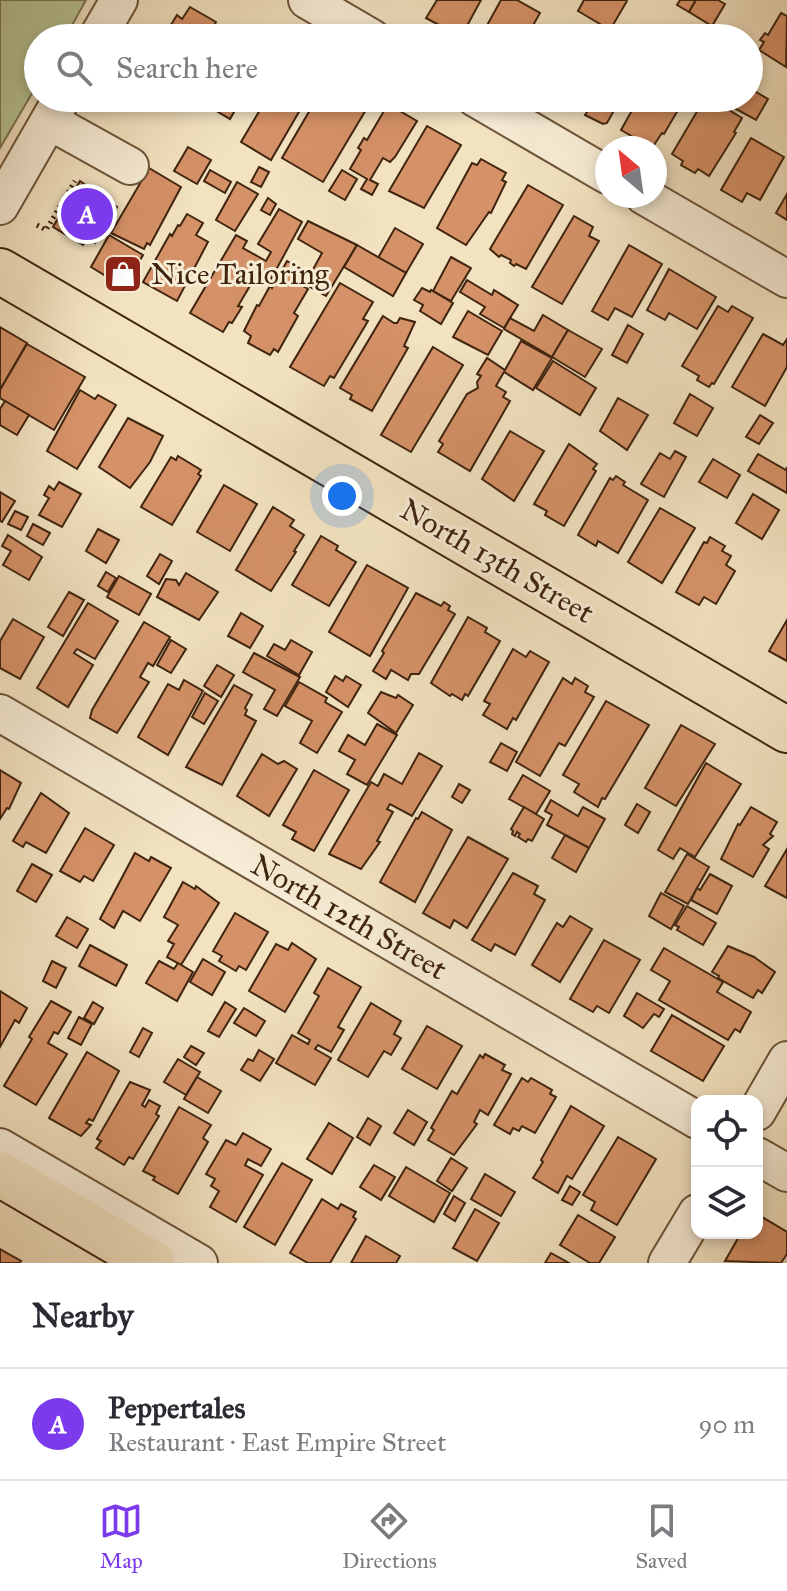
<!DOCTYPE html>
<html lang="en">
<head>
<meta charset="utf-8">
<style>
  body { margin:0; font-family:"IM FELL Great Primer",serif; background:#f7f7f7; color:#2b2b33 }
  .controls { position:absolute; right:24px; bottom:24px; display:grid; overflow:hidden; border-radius:16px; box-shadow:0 4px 12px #0003 }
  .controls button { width:72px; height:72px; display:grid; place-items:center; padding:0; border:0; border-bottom:2px solid #e1e1e2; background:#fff; color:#2b2b33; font:40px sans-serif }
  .compass { position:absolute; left:595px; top:136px; width:72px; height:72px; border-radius:50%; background:#fff; box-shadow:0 4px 12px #0003; rotate:331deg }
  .you { position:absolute; left:342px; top:496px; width:28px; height:28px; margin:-20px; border:6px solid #fff; border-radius:50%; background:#1a73e8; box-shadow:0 0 0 12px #1a73e833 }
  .badge { display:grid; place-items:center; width:52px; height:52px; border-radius:50%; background:#7c3aed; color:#fff; font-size:26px; font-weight:700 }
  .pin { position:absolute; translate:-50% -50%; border:4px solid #fff; box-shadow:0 2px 8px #0006 }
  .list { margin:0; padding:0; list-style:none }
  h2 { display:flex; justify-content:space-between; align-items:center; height:104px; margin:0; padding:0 32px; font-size:34px }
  h2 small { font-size:26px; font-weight:400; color:#7c7c81 }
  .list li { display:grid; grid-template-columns:52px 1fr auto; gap:24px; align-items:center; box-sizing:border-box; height:112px; padding:0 32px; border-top:2px solid #e1e1e2 }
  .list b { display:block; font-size:30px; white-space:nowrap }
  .list p { margin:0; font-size:26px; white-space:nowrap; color:#7c7c81 }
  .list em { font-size:26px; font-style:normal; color:#7c7c81 }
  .icon { flex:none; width:44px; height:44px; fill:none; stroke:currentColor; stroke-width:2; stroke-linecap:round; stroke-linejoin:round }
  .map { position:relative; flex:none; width:787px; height:1263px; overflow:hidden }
  .search { position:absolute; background:#fff; box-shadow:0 4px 12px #0003; left:24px; right:24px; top:24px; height:88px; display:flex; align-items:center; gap:20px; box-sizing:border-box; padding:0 28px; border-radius:44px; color:#7c7c81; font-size:30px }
  .sheet { height:216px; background:#fff }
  nav { display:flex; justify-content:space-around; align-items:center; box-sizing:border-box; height:112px; border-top:2px solid #e1e1e2; background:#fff; font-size:22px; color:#7c7c81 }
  nav a { display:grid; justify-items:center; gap:4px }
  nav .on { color:#7c3aed }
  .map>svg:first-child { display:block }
</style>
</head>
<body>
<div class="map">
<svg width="787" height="1263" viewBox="0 0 787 1263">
  <rect width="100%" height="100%" fill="#f2e2c0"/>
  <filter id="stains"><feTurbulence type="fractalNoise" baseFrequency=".0025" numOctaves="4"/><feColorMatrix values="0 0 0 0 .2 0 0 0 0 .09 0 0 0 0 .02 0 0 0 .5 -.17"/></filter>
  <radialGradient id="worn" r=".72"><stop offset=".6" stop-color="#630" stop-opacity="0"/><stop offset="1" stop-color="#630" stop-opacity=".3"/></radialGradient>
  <path fill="#b7c495" stroke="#7b7452" stroke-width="2" d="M0,0H86L65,38H38V83L0,148Z"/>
  <g fill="#d59167" stroke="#3f240e" stroke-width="2">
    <path d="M437,0H481L461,37L426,18Z"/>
    <path d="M501,0H517L540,13L526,38H480Z"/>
    <path d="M584,0H626L627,1L610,30L578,11Z"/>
    <path d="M680,0H696L689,12L677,5Z"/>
    <path d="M696,0H718L725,4L712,26L689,12Z"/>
    <path d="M190,7L216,22L207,38H163L177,15L182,19Z"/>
    <path d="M781,13L787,16L786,67L759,50L764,42L760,40L765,33L768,35Z"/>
    <path d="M702,27L721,38H696Z"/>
    <path d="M551,28L567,38H545Z"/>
    <path d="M749,88L768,99L756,120L736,109L742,98H749Z"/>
    <path d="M195,98H242L230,119Z"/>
    <path d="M267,98H307L271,160L241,142Z"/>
    <path d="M317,98H350L367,108L323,182L282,158Z"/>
    <path d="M576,98H621L607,123L603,124L585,115L587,112L573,104Z"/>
    <path d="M639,98H685L664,134L662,133L652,148L621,130Z"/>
    <path d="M705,98H720L728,103L726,108L742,118L734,132L736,133L709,176L698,169L695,173L681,165L683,161L672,154Z"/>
    <path d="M388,104L417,121L395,157L390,162L383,158L370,180L378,184L372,195L361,189L367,179L350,169L361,150L358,148L364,138L367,140Z"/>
    <path d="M427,126L461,145L424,208L389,191Z"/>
    <path d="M751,138L784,157L760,200L747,193L742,202L721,190Z"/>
    <path d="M188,147L211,160L197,184L174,171Z"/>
    <path d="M481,159L506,173L502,180L506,182L491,213L489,212L466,245L437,228L472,163L477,165Z"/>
    <path d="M259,167L269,172L261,187L251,182Z"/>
    <path d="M149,168L181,187L150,245L147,243L144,249L111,233Z"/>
    <path d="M210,170L231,182L225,193L204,181Z"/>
    <path d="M342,170L357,179L345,200L329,191Z"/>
    <path d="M80,181L117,207L95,243L87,239L83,245L53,227Z"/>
    <path d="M237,182L258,194L235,231L216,220Z"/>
    <path d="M528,185L563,205L526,269L516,264L514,266L510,263L511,260L501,255L499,257L490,249Z"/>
    <path d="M787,194V220L776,213Z"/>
    <path d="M268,198L276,204L270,215L261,210Z"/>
    <path d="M279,209L302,222L270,281L257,274L238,306L242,307L232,323L229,322L223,332L190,313L236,235L247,241L243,248L266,261L271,252L258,244Z"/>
    <path d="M187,214L203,223L196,235L208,242L177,301L143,282L170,234L172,236L178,225L180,226Z"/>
    <path d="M574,216L593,227L589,236L599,241L562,304L532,287Z"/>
    <path d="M308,221L357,245L326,296L305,284L322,253L298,239Z"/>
    <path d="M395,228L423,244L406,273L378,258Z"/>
    <path d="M109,235L143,255L124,287L91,267Z"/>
    <path d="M357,245L406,273L393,296L344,267Z"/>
    <path d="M629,245L662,264L632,317L615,308L608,320L592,311Z"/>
    <path d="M451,257L471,268L451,301L433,291Z"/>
    <path d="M287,261L303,270L296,282L308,289L294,313L298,316L278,352L274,349L270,355L248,343L251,336L244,331L257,305L259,306L270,286L272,288Z"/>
    <path d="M669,269L716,297L697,329L669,313L665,320L647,310Z"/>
    <path d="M467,280L492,295L494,290L518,305L504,328L480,314L485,307L460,292Z"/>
    <path d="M340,283L373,302L363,319L368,321L334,378L330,376L324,386L290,367Z"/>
    <path d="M422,288L430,292L431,290L453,303L441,324L420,311L423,305L414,300Z"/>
    <path d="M718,306L728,312L732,306L753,318L714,384L712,383L709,387L697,380L699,376L682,366Z"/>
    <path d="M468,311L502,331L488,355L453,337Z"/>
    <path d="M543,315L568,330L552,357L504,329L510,318L534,331Z"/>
    <path d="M383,316L394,323H397L400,318L415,322L404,346L408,348L372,411L350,399L352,395L340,388Z"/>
    <path d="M628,325L643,334L627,363L612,355Z"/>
    <path d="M0,327L27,343L0,390Z"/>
    <path d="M568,330L602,349L585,377L552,357Z"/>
    <path d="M763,334L783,345L787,339V367L765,406L732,387Z"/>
    <path d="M521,341L552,358L533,390L504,372L496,386L506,392L503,397L510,401L470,471L438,452L443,444L439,441L467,394L478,388L477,382L481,376L477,374L487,358L505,370Z"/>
    <path d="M27,344L85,377L54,430L0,398V390Z"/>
    <path d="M433,347L463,365L411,452L381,435Z"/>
    <path d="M553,361L596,388L580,415L536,388Z"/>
    <path d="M80,390L95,399L98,395L116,405L77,469L47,451Z"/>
    <path d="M690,394L713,408L697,436L674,423Z"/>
    <path d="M618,398L648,415L627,450L600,431Z"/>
    <path d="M5,401L29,415L17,435L0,425V409Z"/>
    <path d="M760,415L773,423L759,444L746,437Z"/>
    <path d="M128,418L163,436L150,462L130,488L99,467Z"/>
    <path d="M510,431L544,451L514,501L482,479Z"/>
    <path d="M569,444L597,464L593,469L596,471L564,526L545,515L547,511L534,504Z"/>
    <path d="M675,451L686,457L664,497L641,484L660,453L670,459Z"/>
    <path d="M758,454L786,470L787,467V493L748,471Z"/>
    <path d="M178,456L201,470L198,474L201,476L172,525L141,507L171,457L176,460Z"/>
    <path d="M713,459L740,475L727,498L699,482Z"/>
    <path d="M616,476L625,482L623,485L648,500L618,553L598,541L596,546L578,535L610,478L613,480Z"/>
    <path d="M59,482L81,494L62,527L39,515L49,498L44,495L49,486L54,490Z"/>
    <path d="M224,485L257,504L230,551L197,532Z"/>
    <path d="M0,492L15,501L2,522L0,521Z"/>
    <path d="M753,494L779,510L762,539L736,523Z"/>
    <path d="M273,507L294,520L290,526L304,535L294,551L296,552L271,591L236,570Z"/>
    <path d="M660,508L695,528L662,583L628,562Z"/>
    <path d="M15,511L28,517L21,530L8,524Z"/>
    <path d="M33,524L50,533L43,545L27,536Z"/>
    <path d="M98,529L119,540L106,563L86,551Z"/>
    <path d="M8,535L42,557L29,580L3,565L11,551L2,546Z"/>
    <path d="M321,536L338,546L336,550L356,562L329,606L292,585Z"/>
    <path d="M710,537L725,546L722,551L731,556L726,565L735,571L716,604L704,597L699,605L676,592L704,542L707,543Z"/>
    <path d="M160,554L172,561L159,584L147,576Z"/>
    <path d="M367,565L408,588L370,656L329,632Z"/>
    <path d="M106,572L116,578L108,592L98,586Z"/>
    <path d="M186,573L218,592L199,620L157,597L166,579L176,580L179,585Z"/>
    <path d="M119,576L151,594L139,615L107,597Z"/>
    <path d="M69,592L84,600L63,636L48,627Z"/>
    <path d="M416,593L441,606L444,602L450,606L448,610L455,614L419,674H411L408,680L391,670L386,679L373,671L384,653L382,651Z"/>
    <path d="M88,603L118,621L95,659L77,649L74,653L93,665L68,707L37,688Z"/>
    <path d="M241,613L263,626L250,648L228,636Z"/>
    <path d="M468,617L487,628L485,632L500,641L468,696L465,694L462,700L452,694L450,696L431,683Z"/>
    <path d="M13,619L44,637L20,679L0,668V641Z"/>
    <path d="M787,620V661L769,651Z"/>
    <path d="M144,622L170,637L153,666L148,663L140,677L149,682L117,733L90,718L92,710Z"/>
    <path d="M171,640L186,649L171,673L157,665Z"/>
    <path d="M291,640L312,652L299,675L267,656L274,644L285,650Z"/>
    <path d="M513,649L526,657L530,651L549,662L516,720L513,718L507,729L483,715L490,704L484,701Z"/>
    <path d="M254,653L300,677L277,716L264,709L275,690L243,672Z"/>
    <path d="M217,665L234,675L221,697L204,686Z"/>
    <path d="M335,676L343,681L346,676L361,685L348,707L326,692Z"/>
    <path d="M563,678L572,684L575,678L588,686L585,692L594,697L565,746L559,743L540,776L516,762Z"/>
    <path d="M184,680L203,691L168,755L138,737L168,684L179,690Z"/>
    <path d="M299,682L327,698L325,702L342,712L317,753L300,743L312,721L285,706Z"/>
    <path d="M234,685L252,695L245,708L247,710L245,715L256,721L222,785L186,767Z"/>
    <path d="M381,692L396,698L398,695L413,705L396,733L368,713Z"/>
    <path d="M205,693L218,701L204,724L192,717Z"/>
    <path d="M606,701L649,725L605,799L602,798L598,807L574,792L579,784L563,775Z"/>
    <path d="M377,724L397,735L367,785L347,774L355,760L339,751L348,735L365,745Z"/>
    <path d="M681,725L715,744L676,806L645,788Z"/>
    <path d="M501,743L517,752L507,771L490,762Z"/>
    <path d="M419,753L442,766L412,816L390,804L387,809L393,812L377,841L380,842L361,869L329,854L371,782L378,786L384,774L402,784Z"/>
    <path d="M262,754L278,764L284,761L297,769L269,816L237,796Z"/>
    <path d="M706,763L741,784L695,857L680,848L673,859L658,850Z"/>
    <path d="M0,770L21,783L9,809L7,808L0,819Z"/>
    <path d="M314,770L349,790L314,851L292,839L296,832L283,825Z"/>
    <path d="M523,775L550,791L536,814L509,799Z"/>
    <path d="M459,784L470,790L462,803L452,797Z"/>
    <path d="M41,793L69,813L46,853L26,842L23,847L13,841Z"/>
    <path d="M551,800L578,816L583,807L605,819L589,848L547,825L552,815L545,811Z"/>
    <path d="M637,804L650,812L638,833L625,825Z"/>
    <path d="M524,807L544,819L532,841L528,839L526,842L518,837L520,834L517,832L515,836L512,834L513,831L511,829Z"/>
    <path d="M751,807L777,822L770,834L773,836L763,845L769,849L753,877L721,859L738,824L740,825Z"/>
    <path d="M422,812L452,830L415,902L380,882L416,818L418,819Z"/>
    <path d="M85,828L114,845L93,881L84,876L80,882L60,871Z"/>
    <path d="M565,835L589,848L576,872L552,858Z"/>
    <path d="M468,837L508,859L467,928L454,920L450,928L423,913Z"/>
    <path d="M787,849V898L765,886Z"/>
    <path d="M135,853L149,861L151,857L171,868L140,921L123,911L114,928L100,919Z"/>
    <path d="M687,854L709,867L688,904L665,892Z"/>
    <path d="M32,864L52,875L36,902L17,891Z"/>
    <path d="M513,873L538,886L534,894L545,900L515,955L495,944L491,951L472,940Z"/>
    <path d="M710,874L732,886L717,914L691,900L697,888L700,890Z"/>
    <path d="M183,882L195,889L196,886L219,903L181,965L167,957L174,944L168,941L178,925L164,917Z"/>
    <path d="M661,893L684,906L671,929L649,916Z"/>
    <path d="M687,906L716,923L703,945L677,930L679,927L675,925Z"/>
    <path d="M235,913L268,932L246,970L239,966L236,971L219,961L222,956L213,951Z"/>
    <path d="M570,916L592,929L560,982L532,965L557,923L563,927Z"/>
    <path d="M67,917L88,929L77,948L56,936Z"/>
    <path d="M604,940L640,960L609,1013L597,1006L593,1012L570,999Z"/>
    <path d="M292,943L316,959L285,1012L249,991L276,944L288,950Z"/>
    <path d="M90,945L127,965L116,986L79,966Z"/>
    <path d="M728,946L754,957L775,972L762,993L758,990L753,998L718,978L719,976L712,972Z"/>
    <path d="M664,948L723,982L717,992L751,1012L740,1032L735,1029L728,1040L659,1000L670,981L651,970Z"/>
    <path d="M203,959L225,972L212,995L190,982Z"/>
    <path d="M52,961L66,968L56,988L43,981Z"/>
    <path d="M159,961L174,969L178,963L193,972L177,1001L146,983Z"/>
    <path d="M328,968L361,987L338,1027L344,1030L331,1052L318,1045L315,1049L331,1058L315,1085L276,1063L292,1035L308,1044L310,1040L298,1033L319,996L314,993Z"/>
    <path d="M0,991L27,1008L19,1023L15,1020L0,1047Z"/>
    <path d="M637,993L664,1009L659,1017L654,1014L643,1028L624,1016Z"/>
    <path d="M51,1001L71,1012L58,1034L54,1032L48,1043L67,1054L36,1105L4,1086L32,1039L29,1037Z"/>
    <path d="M93,1002L103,1008L94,1024L84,1018Z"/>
    <path d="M225,1002L236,1009L219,1037L208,1031Z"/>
    <path d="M371,1003L401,1021L394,1034L401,1038L391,1055L384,1051L368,1077L338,1060Z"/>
    <path d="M244,1008L265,1021L256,1036L234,1023Z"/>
    <path d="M672,1015L724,1046L703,1081L651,1051Z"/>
    <path d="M79,1017L92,1024L81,1045L68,1038Z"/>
    <path d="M427,1026L462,1046L437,1089L402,1069Z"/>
    <path d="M143,1028L152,1033L139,1057L130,1052Z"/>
    <path d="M191,1046L204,1053L196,1065L184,1057Z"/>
    <path d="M259,1050L274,1059L260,1081L241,1070L248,1059L253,1061Z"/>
    <path d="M87,1052L119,1071L93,1121L89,1119L86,1123L91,1125L81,1136L49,1118Z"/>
    <path d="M485,1054L505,1065L502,1070L511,1074L488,1115L480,1110L474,1122L477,1124L454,1155L428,1140L434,1130L431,1128L452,1091L457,1094L480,1055L483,1058Z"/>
    <path d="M178,1059L200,1072L186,1095L164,1082Z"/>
    <path d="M197,1077L221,1091L208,1113L184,1099Z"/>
    <path d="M522,1078L528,1082L531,1078L552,1090L550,1094L556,1097L535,1133L522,1126L519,1131L513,1128L510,1134L494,1125Z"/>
    <path d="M130,1082L150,1090L142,1105L145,1107L149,1100L160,1106L156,1114L159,1116L133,1159L129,1157L124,1165L96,1148L101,1141L97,1139Z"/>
    <path d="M571,1106L604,1126L572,1179L567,1176L558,1193L533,1178L543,1162L541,1160Z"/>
    <path d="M179,1107L211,1125L203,1138L208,1142L178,1194L153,1180L155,1177L143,1171Z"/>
    <path d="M408,1110L427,1122L414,1145L394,1133Z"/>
    <path d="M368,1118L381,1126L370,1145L357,1137Z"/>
    <path d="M329,1123L353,1138L332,1174L307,1159Z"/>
    <path d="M243,1133L271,1149L261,1166L248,1159L245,1165L263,1175L236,1222L210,1207L219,1191L211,1186L215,1179L206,1174L226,1140L236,1145Z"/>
    <path d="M618,1137L656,1159L617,1225L591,1210L595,1202L583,1195Z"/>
    <path d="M451,1158L467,1168L452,1191L437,1181Z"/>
    <path d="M282,1163L312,1180L275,1245L244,1227Z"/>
    <path d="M374,1165L395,1177L381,1200L360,1187Z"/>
    <path d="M406,1167L450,1193L434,1222L389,1196Z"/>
    <path d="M485,1174L515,1192L501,1216L471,1199Z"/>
    <path d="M570,1186L580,1192L572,1205L562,1200Z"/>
    <path d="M454,1196L465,1203L455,1221L444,1214Z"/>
    <path d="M322,1199L338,1209L341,1204L356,1212L353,1217L356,1219L330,1263H308L290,1253Z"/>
    <path d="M475,1209L499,1223L477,1261L453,1248Z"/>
    <path d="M757,1214L787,1232V1254L781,1263L725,1261L741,1233H757Z"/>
    <path d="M578,1215L615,1237L599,1263H590L560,1245Z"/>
    <path d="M366,1236L400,1256L396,1263H351Z"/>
    <path d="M0,1249L21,1261L20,1263H0Z"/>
    <path d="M551,1253L569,1263H545Z"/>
  </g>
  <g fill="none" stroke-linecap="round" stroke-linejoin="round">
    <defs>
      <g id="minor">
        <path d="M307,0L372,38"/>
        <path d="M97,38L119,0"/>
        <path d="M475,98L607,175"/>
        <path d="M49,121L130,166"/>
        <path d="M644,196L787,279"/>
        <path d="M0,206L62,98"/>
        <path d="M0,713L697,1120"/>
        <path d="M757,1112L787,1060"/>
        <path d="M0,1147L199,1263"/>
        <path d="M757,1156L787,1173"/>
        <path d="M667,1263L697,1213"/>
      </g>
      <g id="major">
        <path d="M0,271L787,730"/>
        <path d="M0,1174L152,1263"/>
      </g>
    </defs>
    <use href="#minor" stroke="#6c543a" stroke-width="40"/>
    <use href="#major" stroke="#3f240e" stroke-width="48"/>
    <path stroke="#3f240e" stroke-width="5" stroke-dasharray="2 4" stroke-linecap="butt" d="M37,225L46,230L75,181"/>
    <use href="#minor" stroke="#f7ecd6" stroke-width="36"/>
    <use href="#major" stroke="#f2e2c0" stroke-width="44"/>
  </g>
  <defs>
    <symbol id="shop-square" viewBox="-11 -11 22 22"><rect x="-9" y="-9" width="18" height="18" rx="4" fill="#8f2418" stroke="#f7ecd6"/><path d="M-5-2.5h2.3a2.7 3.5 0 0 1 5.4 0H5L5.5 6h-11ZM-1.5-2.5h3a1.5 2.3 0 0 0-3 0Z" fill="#fff"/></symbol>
  </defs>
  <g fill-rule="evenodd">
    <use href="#shop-square" x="101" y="252" width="44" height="44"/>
  </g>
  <g text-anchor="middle" stroke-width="6" stroke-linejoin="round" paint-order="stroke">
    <g font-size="30" fill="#3f240e" stroke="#f7ecd6" text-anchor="start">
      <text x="151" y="284">Nice Tailoring</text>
    </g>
    <g font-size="30" fill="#3f240e" stroke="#f7ecd6">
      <text transform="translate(497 561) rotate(30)" y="10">North 13th Street</text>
      <text transform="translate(349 917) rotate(30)" y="10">North 12th Street</text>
    </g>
  </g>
  <rect width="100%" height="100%" filter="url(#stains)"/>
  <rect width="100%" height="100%" fill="url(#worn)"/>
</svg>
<div class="controls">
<button><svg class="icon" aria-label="locate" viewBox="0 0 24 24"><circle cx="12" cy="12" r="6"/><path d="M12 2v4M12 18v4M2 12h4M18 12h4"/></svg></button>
<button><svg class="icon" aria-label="layers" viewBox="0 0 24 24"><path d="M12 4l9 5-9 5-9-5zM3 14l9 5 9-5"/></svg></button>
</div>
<svg class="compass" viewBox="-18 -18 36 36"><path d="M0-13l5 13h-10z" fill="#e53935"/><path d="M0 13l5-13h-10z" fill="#7c7c81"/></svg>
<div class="you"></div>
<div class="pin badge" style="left:87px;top:214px">A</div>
<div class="search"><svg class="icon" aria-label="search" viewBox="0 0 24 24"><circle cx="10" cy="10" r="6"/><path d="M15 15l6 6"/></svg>Search here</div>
</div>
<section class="sheet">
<h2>Nearby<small></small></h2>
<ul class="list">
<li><span class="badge">A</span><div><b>Peppertales</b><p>Restaurant · East Empire Street</p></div><em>90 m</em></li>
</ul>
</section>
<nav>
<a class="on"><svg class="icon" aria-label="map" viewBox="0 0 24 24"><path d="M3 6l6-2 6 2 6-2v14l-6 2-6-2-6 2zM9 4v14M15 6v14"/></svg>Map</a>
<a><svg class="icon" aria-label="directions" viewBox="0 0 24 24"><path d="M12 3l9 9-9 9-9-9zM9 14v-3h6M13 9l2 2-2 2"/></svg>Directions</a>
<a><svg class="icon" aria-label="saved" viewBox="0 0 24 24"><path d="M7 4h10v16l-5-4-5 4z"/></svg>Saved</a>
</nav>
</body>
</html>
